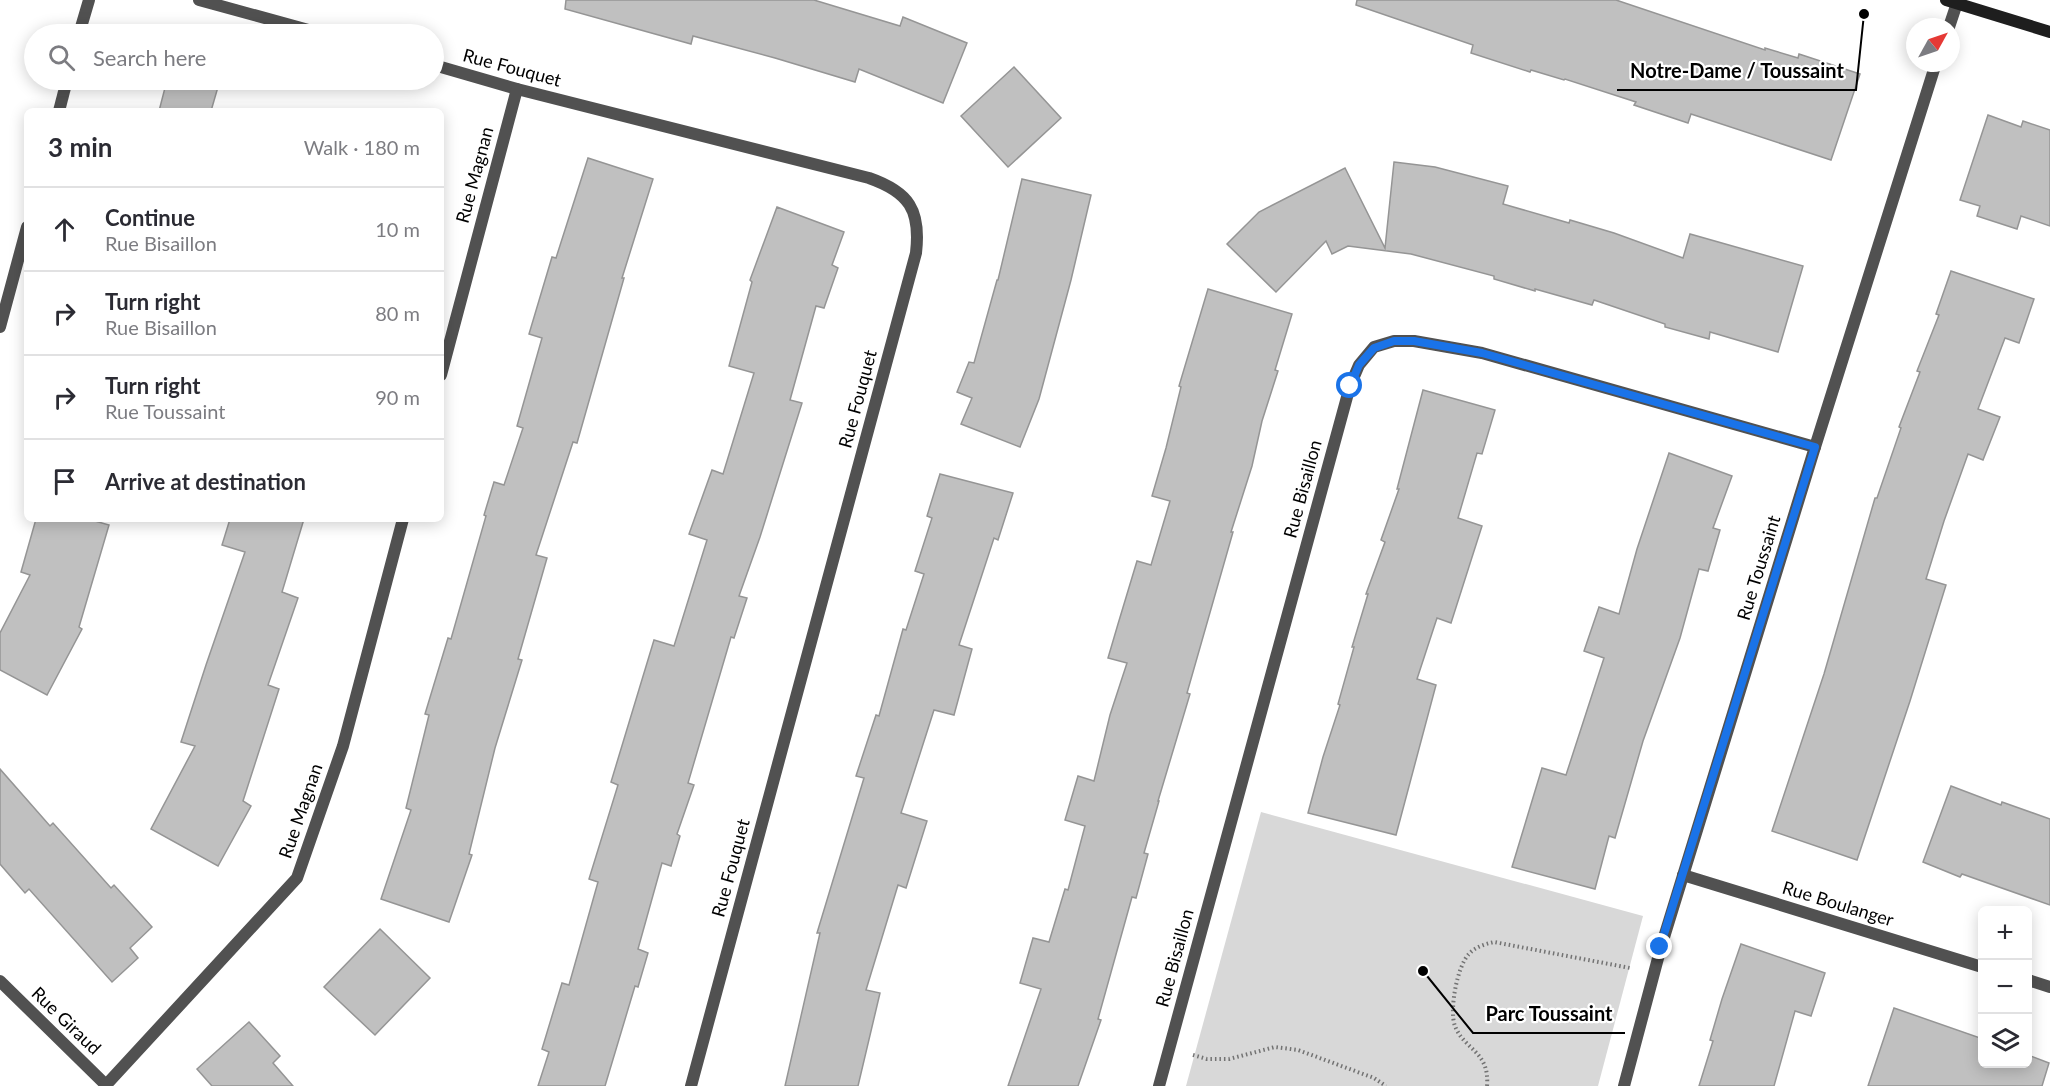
<!DOCTYPE html>
<html lang="en">
<head>
<meta charset="utf-8">
<style>
  body { margin:0; font-family:Lato,sans-serif; background:#f2f2f3; color:#2b2b33 }
  .controls { position:absolute; right:18px; bottom:18px; display:grid; overflow:hidden; border-radius:9px; box-shadow:0 3px 15px #0003 }
  .controls button { width:54px; height:54px; display:grid; place-items:center; padding:0; border:0; border-bottom:2px solid #e1e1e2; background:#fff; color:#2b2b33; font:30px sans-serif }
  .compass { position:absolute; left:1906px; top:18px; width:54px; height:54px; border-radius:50%; background:#fff; box-shadow:0 3px 15px #0003; rotate:50deg }
  .stop { position:absolute; width:18px; height:18px; margin:-14px; border:4px solid #1a73e8; border-radius:50%; background:#fff }
  .stop.end { background:#1a73e8; border-color:#fff; box-shadow:0 2px 6px #0008 }
  .list { margin:0; padding:0; list-style:none }
  h2 { display:flex; justify-content:space-between; align-items:center; height:78px; margin:0; padding:0 24px; font-size:26px }
  h2 small { font-size:20px; font-weight:400; color:#7c7c81 }
  .list li { display:grid; grid-template-columns:39px 1fr auto; gap:18px; align-items:center; box-sizing:border-box; height:84px; padding:0 24px; border-top:2px solid #e1e1e2 }
  .list b { display:block; font-size:22px; white-space:nowrap }
  .list p { margin:0; font-size:20px; white-space:nowrap; color:#7c7c81 }
  .list em { font-size:20px; font-style:normal; color:#7c7c81 }
  .icon { flex:none; width:33px; height:33px; fill:none; stroke:currentColor; stroke-width:2; stroke-linecap:round; stroke-linejoin:round }
  .map { position:relative; flex:none; width:2050px; height:1086px; overflow:hidden }
  .search { position:absolute; background:#fff; box-shadow:0 3px 15px #0003; left:24px; top:24px; width:420px; height:66px; display:flex; align-items:center; gap:15px; box-sizing:border-box; padding:0 21px; border-radius:33px; color:#7c7c81; font-size:22px }
  .panel { position:absolute; background:#fff; box-shadow:0 3px 15px #0003; left:24px; top:108px; width:420px; height:414px; border-radius:9px }
  .map>svg:first-child { display:block }
</style>
</head>
<body>
<div class="map">
<svg width="2050" height="1086" viewBox="0 0 2050 1086">
  <rect width="100%" height="100%" fill="#fff"/>
  <path fill="#d8d8d8" d="M1261,812L1643,916L1598,1086H1186Z"/>
  <g fill="#c0c0c0" stroke="#959595" stroke-width="1.5">
    <path d="M566,0H814L900,26L903,17L967,43L943,103L859,69L855,82L775,58L693,36L691,44L565,9Z"/>
    <path d="M1357,0H1616L1765,50V48L1798,58L1799,54L1860,74L1831,160L1691,114L1688,123L1634,105L1636,102L1565,79L1564,80L1531,70L1530,72L1471,53L1473,45L1356,5Z"/>
    <path d="M1014,67L1061,118L1008,167L961,116Z"/>
    <path d="M167,80H220L211,111H159Z"/>
    <path d="M1988,115L2021,127L2023,121L2050,130V226L2021,216L2017,229L1977,216L1980,206L1960,200Z"/>
    <path d="M588,158L653,179L622,278H624L577,443L573,442L536,555L547,558L518,659L522,660L495,748L469,854L472,855L449,922L381,899L411,810L406,808L429,715L425,714L448,638L451,639L486,516L484,515L494,482L504,485L523,428L517,426L542,338L529,334L552,257L556,258Z"/>
    <path d="M1394,162L1435,167L1508,186L1503,204L1569,223L1570,220L1614,233L1683,258L1690,234L1803,266L1778,352L1710,332L1709,339L1665,327V324L1594,300L1592,305L1535,289V291L1494,279V276L1411,254L1348,246L1332,254L1326,241L1276,292L1227,244L1259,212L1345,168L1385,248Z"/>
    <path d="M1022,179L1091,195L1071,280L1039,399L1020,447L961,424L972,398L957,392L969,362L974,363L997,280H998Z"/>
    <path d="M777,207L844,232L832,265L838,268L824,308L816,306L790,400L802,403L760,537L739,596L747,598L734,638L731,637L688,783L694,785L677,834L680,836L671,866L662,863L638,949L648,953L638,987L635,986L605,1086H538L549,1052L542,1049L562,983L569,985L598,882L589,879L618,785L611,782L654,640L674,646L707,540L689,534L712,470L723,474L754,373L729,366L752,282L750,280Z"/>
    <path d="M1951,271L2034,299L2019,343L2005,338L1978,409L2000,417L1983,460L1968,454L1944,521L1926,579L1946,585L1910,701L1857,860L1772,831L1824,674L1875,498H1877L1901,428L1899,427L1920,372L1917,371L1939,315L1936,314Z"/>
    <path d="M1208,289L1292,314L1275,370L1278,371L1262,421L1252,466L1231,532H1233L1187,693L1190,694L1158,801H1159L1144,853L1148,854L1136,898L1132,897L1098,1019L1101,1020L1078,1086H1008L1041,989L1020,983L1033,938L1049,942L1065,889L1068,890L1085,826L1065,820L1078,776L1094,781L1110,715L1127,663L1108,658L1118,624L1137,561L1151,565L1170,501L1152,496L1166,448L1181,387L1179,386Z"/>
    <path d="M1423,390L1495,410L1482,454L1477,453L1458,518L1482,526L1451,623L1437,618L1417,679L1436,685L1396,835L1308,813L1323,757L1340,705L1338,704L1354,647H1352L1368,594H1366L1385,542L1381,540L1399,489H1397Z"/>
    <path d="M1669,453L1732,476L1713,528L1720,530L1708,571L1699,569L1680,638L1643,741L1615,838L1609,836L1595,889L1512,867L1542,768L1566,775L1604,658L1584,651L1599,607L1619,614L1637,549Z"/>
    <path d="M940,474L1013,493L998,540L994,538L959,645L972,649L954,715L934,710L901,813L927,821L906,888L898,885L866,990L880,993L858,1086H785L820,933H817L864,778L856,776L876,715L879,716L903,629L906,630L924,574L915,571L932,518L927,516Z"/>
    <path d="M36,519H88L109,525L79,627L82,629L47,695L0,670V633L30,575L21,572Z"/>
    <path d="M230,519H304L282,592L298,598L268,685L279,689L243,801L251,806L218,866L151,829L195,746L181,742L206,665L245,552L222,545Z"/>
    <path d="M0,769L50,826L53,823L111,888L114,885L152,927L130,948L138,958L112,982L29,889L25,893L0,864Z"/>
    <path d="M1951,786L2001,805L2002,802L2050,819V905L1962,874L1960,877L1923,862Z"/>
    <path d="M380,929L430,978L375,1035L324,987Z"/>
    <path d="M1741,944L1825,973L1811,1016L1795,1011L1774,1086H1699L1713,1041L1710,1040L1722,999Z"/>
    <path d="M1894,1008L1983,1039V1064H2028V1055L2049,1063L2042,1086H1868Z"/>
    <path d="M249,1022L280,1056L273,1063L293,1086H212L197,1069Z"/>
  </g>
  <g fill="none" stroke-linecap="round" stroke-linejoin="round">
    <g stroke="#737373" stroke-width="4" stroke-dasharray="1.5 3" stroke-linecap="butt">
      <path d="M1193,1055L1207,1059H1229L1275,1047L1298,1050L1374,1078L1386,1086"/>
      <path d="M1487,1086C1490,1051 1464,1050 1455,1026C1449,1011 1457,966 1469,954C1475,947 1485,944 1494,942L1630,968"/>
    </g>
    <g stroke="#515151" stroke-width="12">
      <path d="M199,0L323,34"/>
      <path d="M1949,27L1958,0"/>
      <path d="M79,34L89,0"/>
      <path d="M434,65L517,89L869,178C909,192 921,210 916,253L691,1086"/>
      <path d="M59,111L67,80"/>
      <path d="M0,327L27,227"/>
      <path d="M441,375L517,89"/>
      <path d="M1683,875L1982,967"/>
      <path d="M2028,980L2050,987"/>
      <path d="M0,981L107,1086"/>
      <path d="M106,1085L297,878L343,746L403,519"/>
      <path d="M1159,1086L1350,386L1359,365L1374,347L1394,341H1414L1482,353L1815,447"/>
      <path d="M1624,1086L1661,947L1815,447L1936,63"/>
    </g>
    <path stroke="#1e1e1e" stroke-width="12" d="M1946,0L2050,32"/>
  </g>
  <g fill="none" stroke-linecap="round" stroke-linejoin="round">
    <path stroke="#1a73e8" stroke-width="8" d="M1350,386L1359,365L1374,348L1394,341H1414L1482,353L1815,447L1660,947"/>
  </g>
  <g text-anchor="middle" stroke-width="4.5" stroke-linejoin="round" paint-order="stroke">
    <g font-size="18" fill="#000" stroke="#fff">
      <text transform="translate(512 68) rotate(15)" y="6">Rue Fouquet</text>
      <text transform="translate(475 175) rotate(-75)" y="6">Rue Magnan</text>
      <text transform="translate(858 399) rotate(-75)" y="6">Rue Fouquet</text>
      <text transform="translate(1303 489) rotate(-75)" y="6">Rue Bisaillon</text>
      <text transform="translate(1759 568) rotate(-73)" y="6">Rue Toussaint</text>
      <text transform="translate(301 811) rotate(-71)" y="6">Rue Magnan</text>
      <text transform="translate(731 868) rotate(-75)" y="6">Rue Fouquet</text>
      <text transform="translate(1838 904) rotate(17)" y="6">Rue Boulanger</text>
      <text transform="translate(1175 958) rotate(-75)" y="6">Rue Bisaillon</text>
      <text transform="translate(66 1021) rotate(44)" y="6">Rue Giraud</text>
    </g>
  </g>
  <path fill="none" stroke="#000" stroke-width="2" d="M1864 14L1856 90H1617M1423 971L1473 1033H1625"/>
  <g fill="#000" stroke="#fff" stroke-width="2">
    <circle cx="1864" cy="14" r="6"/>
    <circle cx="1423" cy="971" r="6"/>
  </g>
  <g font-size="20" text-anchor="middle" font-weight="bold" fill="#000" stroke="#fff" stroke-width="4.5" stroke-linejoin="round" paint-order="stroke">
    <text x="1737" y="78">Notre-Dame / Toussaint</text>
    <text x="1549" y="1021">Parc Toussaint</text>
  </g>
</svg>
<div class="controls">
<button>+</button>
<button>−</button>
<button><svg class="icon" aria-label="layers" viewBox="0 0 24 24"><path d="M12 4l9 5-9 5-9-5zM3 14l9 5 9-5"/></svg></button>
</div>
<svg class="compass" viewBox="-18 -18 36 36"><path d="M0-13l5 13h-10z" fill="#e53935"/><path d="M0 13l5-13h-10z" fill="#7c7c81"/></svg>
<div class="stop" style="left:1350px;top:386px"></div>
<div class="stop end" style="left:1660px;top:947px"></div>
<div class="search"><svg class="icon" aria-label="search" viewBox="0 0 24 24"><circle cx="10" cy="10" r="6"/><path d="M15 15l6 6"/></svg>Search here</div>
<section class="panel">
<h2>3 min<small>Walk · 180 m</small></h2>
<ul class="list">
<li><svg class="icon" aria-label="ahead" viewBox="0 0 24 24"><path d="M12 20V5M6 11l6-6 6 6"/></svg><div><b>Continue</b><p>Rue Bisaillon</p></div><em>10 m</em></li>
<li><svg class="icon" aria-label="right" viewBox="0 0 24 24"><path d="M7 20v-9h11M14 6l5 5-5 5"/></svg><div><b>Turn right</b><p>Rue Bisaillon</p></div><em>80 m</em></li>
<li><svg class="icon" aria-label="right" viewBox="0 0 24 24"><path d="M7 20v-9h11M14 6l5 5-5 5"/></svg><div><b>Turn right</b><p>Rue Toussaint</p></div><em>90 m</em></li>
<li><svg class="icon" aria-label="arrive" viewBox="0 0 24 24"><path d="M6 21V4h12l-3 4 3 4H6"/></svg><div><b>Arrive at destination</b></div></li>
</ul>
</section>
</div>
</body>
</html>
